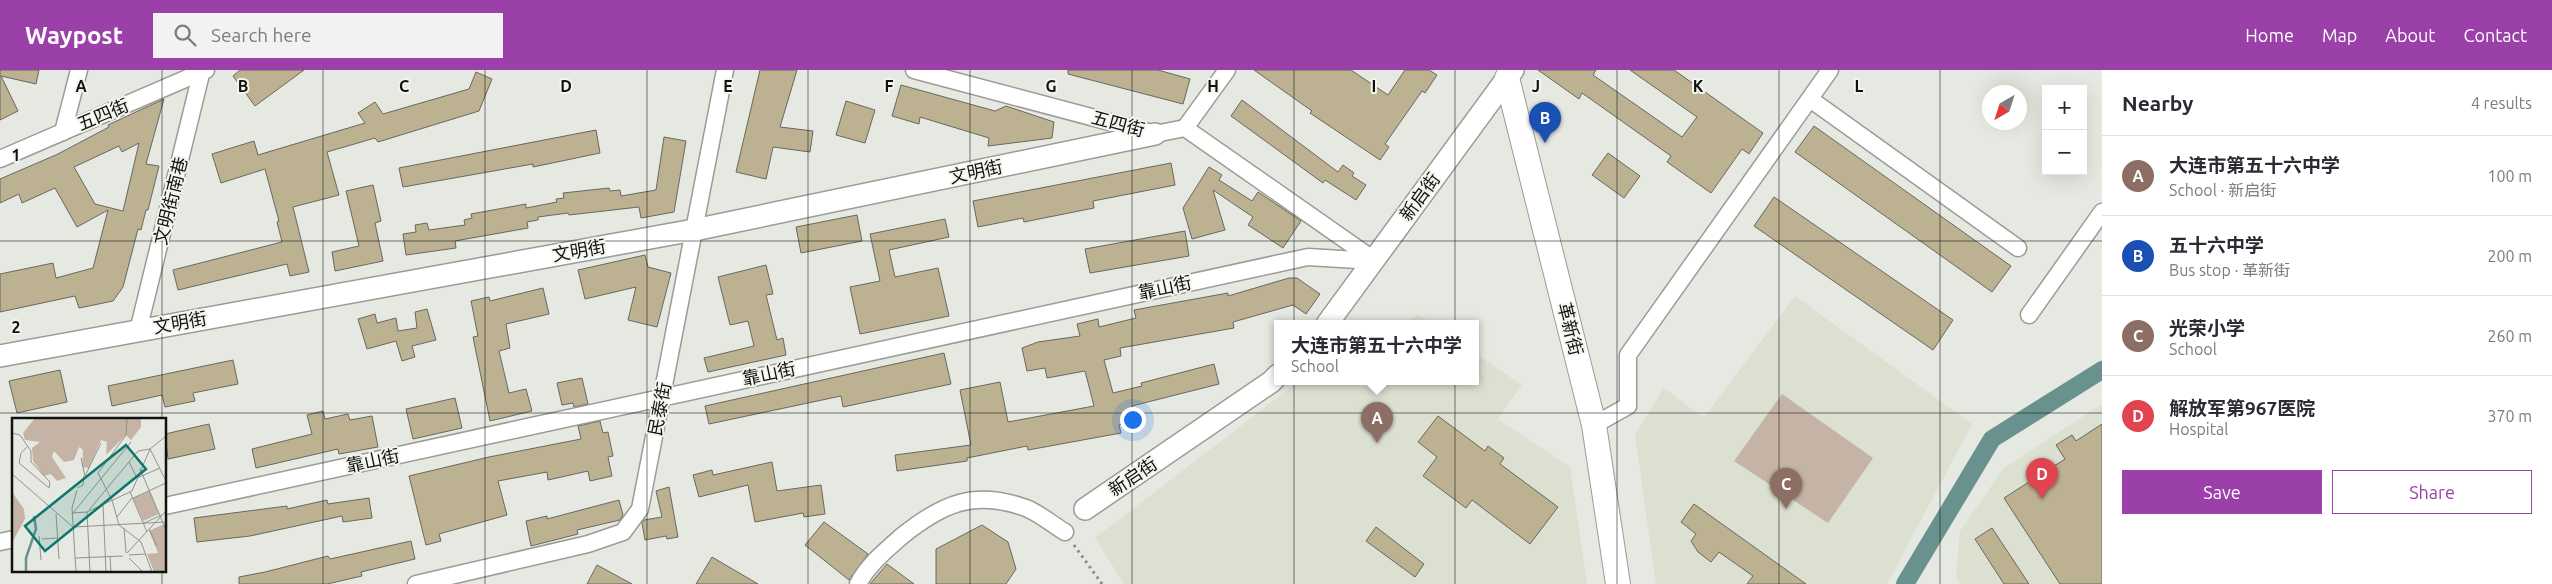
<!DOCTYPE html>
<html lang="en">
<head>
<meta charset="utf-8">
<style>
  body { margin:0; font-family:Ubuntu,"Noto Sans SC",sans-serif; background:#f2f2f3; color:#2b2b33 }
  .controls { position:absolute; right:15px; top:15px; display:grid; overflow:hidden; border-radius:0px; box-shadow:0 5px 20px #0002 }
  .controls button { width:45px; height:45px; display:grid; place-items:center; padding:0; border:0; border-bottom:1px solid #e1e1e2; background:#fff; color:#2b2b33; font:25px sans-serif }
  .compass { position:absolute; left:1982px; top:15px; width:45px; height:45px; border-radius:50%; background:#fff; box-shadow:0 5px 20px #0002; rotate:219deg }
  .you { position:absolute; left:1132px; top:349px; width:18px; height:18px; margin:-12px; border:4px solid #fff; border-radius:50%; background:#1a73e8; box-shadow:0 0 0 8px #1a73e833 }
  .badge { display:grid; place-items:center; width:32px; height:32px; border-radius:50%; background:#9b3fa9; color:#fff; font-size:16px; font-weight:700 }
  .pin { position:absolute; translate:-50% -41px; filter:drop-shadow(0 1px 2px #0008) }
  .pin::after { content:''; position:absolute; top:26px; width:18px; height:15px; background:inherit; clip-path:polygon(0 0,100% 0,50% 100%) }
  .popup { position:absolute; left:1274px; top:250px; width:205px; height:65px; box-sizing:border-box; display:grid; place-content:center; border-radius:0px; background:#fff; filter:drop-shadow(0 1px 4px #0005); font-size:16px; white-space:nowrap; color:#7c7c81 }
  .popup b { font-size:19px; color:#2b2b33 }
  .popup::after { content:''; position:absolute; left:50%; top:100%; margin-left:-10px; border:10px solid transparent; border-top-color:#fff }
  .list { margin:0; padding:0; list-style:none }
  h2 { display:flex; justify-content:space-between; align-items:center; height:65px; margin:0; padding:0 20px; font-size:21px }
  h2 small { font-size:16px; font-weight:400; color:#7c7c81 }
  .list li { display:grid; grid-template-columns:32px 1fr auto; gap:15px; align-items:center; box-sizing:border-box; height:80px; padding:0 20px; border-top:1px solid #e1e1e2 }
  .list b { display:block; font-size:19px; white-space:nowrap }
  .list p { margin:0; font-size:16px; white-space:nowrap; color:#7c7c81 }
  .list em { font-size:16px; font-style:normal; color:#7c7c81 }
  .actions { display:flex; gap:10px; padding:15px 20px }
  .actions a { flex:1; padding:11px 0; border:1px solid #9b3fa9; border-radius:0px; text-align:center; font-size:18px; color:#9b3fa9 }
  .actions .main { background:#9b3fa9; color:#fff }
  .icon { flex:none; width:28px; height:28px; fill:none; stroke:currentColor; stroke-width:2; stroke-linecap:round; stroke-linejoin:round }
  .map { position:relative; flex:none; width:2102px; height:514px; overflow:hidden }
  header { display:flex; align-items:center; gap:30px; box-sizing:border-box; height:70px; padding:0 25px; background:#9b3fa9; color:#fff }
  header strong { font-size:24px }
  nav { display:flex; gap:28px; margin-inline-start:auto; font-size:18px }
  .search { width:350px; height:45px; background:#f2f2f3; display:flex; align-items:center; gap:12px; box-sizing:border-box; padding:0 18px; border-radius:0px; color:#7c7c81; font-size:19px }
  main { display:flex }
  aside { flex:1; background:#fff }
  .map>svg:first-child { display:block }
</style>
</head>
<body>
<header>
<strong>Waypost</strong>
<div class="search"><svg class="icon" aria-label="search" viewBox="0 0 24 24"><circle cx="10" cy="10" r="6"/><path d="M15 15l6 6"/></svg>Search here</div>
<nav><a>Home</a><a>Map</a><a>About</a><a>Contact</a></nav>
</header>
<main>
<div class="map">
<svg width="2102" height="514" viewBox="0 0 2102 514">
  <rect width="100%" height="100%" fill="#e6e9e1"/>
  <g fill="#dbe0d1">
    <path d="M1795,226L1972,354L1887,514H1656L1635,365L1664,318L1704,348Z"/>
    <path d="M1418,245L1432,254H1404Z"/>
    <path d="M1476,284L1522,315L1498,349L1570,397L1587,514H1124L1095,468L1298,312H1476Z"/>
    <path d="M2102,334V514H1960L1956,508L1960,461L2004,398Z"/>
  </g>
  <path fill="#c5b3a5" d="M1782,324L1873,388L1828,453L1734,391Z"/>
  <g fill="none" stroke-linecap="round" stroke-linejoin="round">
    <path stroke="#69928e" stroke-width="18" d="M1905,514L1992,369L2102,300"/>
  </g>
  <g fill="#bcb191" stroke="#696760" fill-rule="evenodd">
    <path d="M0,0H39L36,14L1,6L18,41L0,50Z"/>
    <path d="M240,0H304L255,36L233,6Z"/>
    <path d="M760,0H797L780,57L813,61L810,82L773,77L766,109L736,102Z"/>
    <path d="M1068,0H1158L1190,9L1183,34L1068,4Z"/>
    <path d="M1254,0H1351L1388,25L1405,0H1429L1437,5L1425,23L1422,21L1385,74L1389,77L1380,90L1310,43L1312,41Z"/>
    <path d="M1538,0H1596L1593,5L1682,67L1697,47L1630,0H1674L1763,63L1749,84L1742,79L1711,123L1667,92L1671,86L1582,23L1579,29Z"/>
    <path d="M476,2L492,9L479,41L378,72L375,68L327,82L339,125L293,137L309,202L290,206L287,194L178,220L173,200L282,172L277,152L279,151L265,99L221,113L212,84L254,71L258,85L365,53L358,43L375,32L383,44L469,19Z"/>
    <path d="M901,15L995,41L1006,36L1054,52L1052,68L988,76L989,68L920,47L919,54L892,46Z"/>
    <path d="M164,29L146,94L159,96L148,140H146L141,160L138,159L123,217L113,231L79,238L75,226L0,242V204L53,193L56,208L93,198L108,140L77,157L55,118L22,133L19,124L0,133V109L58,84L109,57L108,55ZM139,73L123,141L95,134L74,97L119,76L122,82Z"/>
    <path d="M1242,30L1338,102L1343,95L1354,103L1352,106L1366,115L1356,130L1325,110L1323,113L1231,46Z"/>
    <path d="M846,31L875,40L865,73L836,65Z"/>
    <path d="M1814,56L2011,196L1992,222L1795,82Z"/>
    <path d="M596,60L600,83L533,97V94L403,117L399,98Z"/>
    <path d="M664,67L686,71L674,142L641,148L639,137L569,145L568,143L538,147V150L527,152L528,158L455,171L456,178L406,185L403,164L416,162L415,155L427,153L429,160L465,155L464,150L472,148L471,144L526,134V138L557,132L556,129L564,128L563,123L609,118L610,121L620,120L621,126L656,120Z"/>
    <path d="M1608,83L1640,106L1624,128L1592,105Z"/>
    <path d="M1171,93L1175,115L1093,131L1094,138L1024,152L1023,148L978,157L973,131Z"/>
    <path d="M1209,97L1222,105L1219,110L1252,131L1258,122L1301,151L1283,178L1248,155L1253,147L1213,120L1225,160L1192,169L1183,138Z"/>
    <path d="M373,115L381,151L375,153L383,191L335,201L332,182L359,176L346,121Z"/>
    <path d="M1774,127L1953,250L1933,280L1754,156Z"/>
    <path d="M857,145L862,171L801,183L796,157Z"/>
    <path d="M945,149L949,167L889,180L895,207L938,198L949,246L860,264L850,217L880,211L870,164Z"/>
    <path d="M1185,161L1189,186L1090,203L1085,179Z"/>
    <path d="M645,185L648,197L671,203L657,257L628,250L636,217L585,229L578,200Z"/>
    <path d="M766,195L773,224L766,225L777,270L783,268L786,285L708,302L704,288L754,276L748,251L730,255L718,207Z"/>
    <path d="M1289,208H1297L1320,224L1306,244L1293,235L1233,252L1234,258L1120,278L1121,286L1104,290L1113,323L1142,316L1141,313L1214,294L1219,314L1132,336L1136,351L1119,355L1121,363L1028,380L1027,376L967,388V391L897,401L895,385L971,375L960,320L1000,312L1008,352L1094,336L1085,301L1047,308L1045,298L1027,301L1022,278L1038,272L1080,266L1077,254L1098,249L1099,257L1136,248L1134,240L1228,223V226Z"/>
    <path d="M543,218L549,244L506,254L510,278L499,281L509,323L526,319L532,341L490,351L473,267L478,266L471,231L489,227L490,231Z"/>
    <path d="M427,239L436,270L412,276L415,287L402,291L396,271L367,279L358,249L375,244L377,253L396,248L398,261L417,258L415,242Z"/>
    <path d="M944,283L951,314L843,337L841,326L709,354L705,336Z"/>
    <path d="M233,290L238,314L193,323L195,331L165,337L162,325L112,336L108,316Z"/>
    <path d="M60,300L67,332L17,343L9,311Z"/>
    <path d="M582,308L588,334L574,337L573,333L562,335L557,313Z"/>
    <path d="M455,328L462,358L413,369L406,339Z"/>
    <path d="M323,341L325,349L348,344L350,350L372,346L378,377L339,384L338,379L256,398L252,379L312,364L307,345Z"/>
    <path d="M1438,346L1485,381L1488,376L1504,388L1500,394L1558,437L1530,474L1472,430L1466,438L1423,406L1437,387L1418,372Z"/>
    <path d="M600,351L603,363L608,362L613,386L608,387L612,406L590,411L588,401L548,410L547,402L498,411L507,445L439,464L441,471L426,475L409,406L489,387L581,369L578,356Z"/>
    <path d="M209,354L215,379L168,389L165,364Z"/>
    <path d="M2102,354V514H2060L2004,428L2065,389L2056,375L2072,365L2076,371Z"/>
    <path d="M772,392L777,421L821,415L825,444L804,447L803,443L755,452L748,415L699,427L693,405L712,400L713,405Z"/>
    <path d="M669,417L678,467L667,469L666,466L645,470L642,453L644,450L662,447L656,421Z"/>
    <path d="M369,428L372,448L343,452L342,446L250,466L197,472L194,448L287,436V439L327,430L328,434Z"/>
    <path d="M619,430L623,445L620,450L577,460L578,464L531,476L526,451L547,446V449Z"/>
    <path d="M1694,434L1806,514H1747L1753,506L1719,482L1711,492L1698,482L1691,471L1696,464L1681,452Z"/>
    <path d="M824,452L868,484L849,510L805,475Z"/>
    <path d="M982,455L1008,472L1016,499L1006,514H936V479Z"/>
    <path d="M1376,457L1424,494L1415,507L1366,471Z"/>
    <path d="M1992,458L2029,514H2004L1975,469Z"/>
    <path d="M411,471L415,489L361,502L362,506L327,514H239V507L265,502L328,486L330,489Z"/>
    <path d="M712,487L758,514H696Z"/>
    <path d="M887,494L914,514H870Z"/>
    <path d="M597,495L632,514H587Z"/>
  </g>
  <g fill="none" stroke-linecap="round" stroke-linejoin="round">
    <defs>
      <g id="minor">
        <path d="M914,0L1155,64L1185,58L1374,190"/>
        <path d="M1810,29L2018,178"/>
        <path d="M1185,58L1227,0"/>
        <path d="M63,62L79,0"/>
        <path d="M0,89L206,0"/>
        <path d="M2029,245L2102,142"/>
        <path d="M138,261L202,0"/>
        <path d="M1594,355L1628,336V285L1830,0"/>
        <path d="M165,436L1308,187L1374,191"/>
        <path d="M0,472L14,469"/>
        <path d="M416,514L588,474L623,462L640,439L725,0"/>
        <path d="M858,514C868,495 886,480 902,466C942,434 974,419 1026,438C1039,443 1053,455 1065,462"/>
      </g>
      <g id="tertiary">
        <path d="M1327,254L1513,0"/>
        <path d="M0,286L694,160L1155,64"/>
        <path d="M1085,439L1271,312L1278,305"/>
      </g>
      <path id="secondary" d="M1507,8L1594,355L1618,514"/>
    </defs>
    <use href="#minor" stroke="#9a9c95" stroke-width="19"/>
    <use href="#tertiary" stroke="#9a9c95" stroke-width="24"/>
    <use href="#secondary" stroke="#9a9c95" stroke-width="26"/>
    <path stroke="#8a8c87" stroke-width="3" stroke-dasharray="2.5 4" stroke-linecap="butt" d="M1074,475L1102,514"/>
    <use href="#minor" stroke="#fff" stroke-width="16"/>
    <use href="#tertiary" stroke="#fff" stroke-width="21"/>
    <use href="#secondary" stroke="#fff" stroke-width="24"/>
  </g>
  <path fill="none" stroke="#111210" stroke-width="1" stroke-opacity="0.55" d="M162,0V349M323,0V514M485,0V514M647,0V514M808,0V514M970,0V514M1132,0V514M1294,0V514M1455,0V514M1617,0V514M1779,0V514M1940,0V514M0,171H2102M0,343H2102M162,500V514"/>
  <g text-anchor="middle" stroke-width="4" stroke-linejoin="round" paint-order="stroke">
    <g font-size="18" fill="#111210" stroke="#f3f6ee">
      <text transform="translate(103 45) rotate(-23)" y="6">五四街</text>
      <text transform="translate(1118 54) rotate(15)" y="6">五四街</text>
      <text transform="translate(976 102) rotate(-12)" y="6">文明街</text>
      <text transform="translate(1420 127) rotate(-54)" y="6">新启街</text>
      <text transform="translate(171 131) rotate(-76)" y="6">文明街南巷</text>
      <text transform="translate(579 181) rotate(-10)" y="6">文明街</text>
      <text transform="translate(1165 218) rotate(-12)" y="6">靠山街</text>
      <text transform="translate(180 253) rotate(-10)" y="6">文明街</text>
      <text transform="translate(1570 259) rotate(76)" y="6">革新街</text>
      <text transform="translate(769 304) rotate(-12)" y="6">靠山街</text>
      <text transform="translate(660 339) rotate(-79)" y="6">民泰街</text>
      <text transform="translate(373 391) rotate(-12)" y="6">靠山街</text>
      <text transform="translate(1133 407) rotate(-34)" y="6">新启街</text>
    </g>
  </g>
  <g transform="translate(12 348)">
    <rect width="154" height="154" fill="#e6e9e1"/>
    <path d="M23,0H129V9L119,22L114,17L94,37L95,24L89,22L77,50L70,49L71,32L67,29L62,42L52,44L42,33L40,39L54,60L45,63L39,56L32,58L21,43L20,30L28,24L13,22L11,15ZM138,73L147,96L131,103L121,80ZM0,74L12,91L13,101L1,123ZM154,105V154H142L135,136L146,135L137,113Z" fill="#c5b3a5"/>
    <path fill="none" stroke="#69928e" stroke-width="2.5" d="M14,154V140L24,111L22,98"/>
    <path fill="none" stroke="#91938d" stroke-width="1" d="M115,0L114,17L86,55L100,82L107,107L129,124L140,154M0,15L8,17L19,33V44L38,64L37,70L7,45L9,35L15,29M138,31L154,63M69,40L73,58L89,25M117,44L125,60L148,50M128,51L154,112M0,56L61,109M65,70L71,67L72,58M118,74L135,114M91,86L94,154M77,92L126,33L138,31M75,94L78,154M60,95L75,94L120,73L138,31L154,18M61,95L119,24M44,96L47,141M105,99L119,81L154,65M132,105L150,97M61,109L154,104M112,110L114,135M137,111L145,128M27,118L29,142M30,121L46,120M115,135L154,93M117,137L134,136M98,138L99,154M63,140L111,138M117,140L131,154M64,154L60,90L65,72"/>
    <path fill="#0f766e" fill-opacity="0.15" stroke="#0f766e" stroke-width="2.5" d="M114,27L134,51L33,133L13,108Z"/>
    <rect width="154" height="154" fill="none" stroke="#111210" stroke-width="2.5"/>
  </g>
  <g font-size="16" text-anchor="middle" font-weight="bold" fill="#111210" stroke="#f3f6ee" stroke-width="4" stroke-linejoin="round" paint-order="stroke">
    <text x="81" y="22">A</text>
    <text x="243" y="22">B</text>
    <text x="404" y="22">C</text>
    <text x="566" y="22">D</text>
    <text x="728" y="22">E</text>
    <text x="889" y="22">F</text>
    <text x="1051" y="22">G</text>
    <text x="1213" y="22">H</text>
    <text x="1374" y="22">I</text>
    <text x="1536" y="22">J</text>
    <text x="1698" y="22">K</text>
    <text x="1859" y="22">L</text>
    <text x="16" y="91">1</text>
    <text x="16" y="263">2</text>
  </g>
</svg>
<div class="controls">
<button>+</button>
<button>−</button>
</div>
<svg class="compass" viewBox="-18 -18 36 36"><path d="M0-13l5 13h-10z" fill="#e53935"/><path d="M0 13l5-13h-10z" fill="#7c7c81"/></svg>
<div class="you"></div>
<div class="pin badge" style="left:1377px;top:373px;background:#8d6e63">A</div>
<div class="popup"><b>大连市第五十六中学</b>School</div>
<div class="pin badge" style="left:1545px;top:73px;background:#1a4fb4">B</div>
<div class="pin badge" style="left:1786px;top:439px;background:#8d6e63">C</div>
<div class="pin badge" style="left:2042px;top:429px;background:#e0444e">D</div>
</div>
<aside>
<h2>Nearby<small>4 results</small></h2>
<ul class="list">
<li><span class="badge" style="background:#8d6e63">A</span><div><b>大连市第五十六中学</b><p>School · 新启街</p></div><em>100 m</em></li>
<li><span class="badge" style="background:#1a4fb4">B</span><div><b>五十六中学</b><p>Bus stop · 革新街</p></div><em>200 m</em></li>
<li><span class="badge" style="background:#8d6e63">C</span><div><b>光荣小学</b><p>School</p></div><em>260 m</em></li>
<li><span class="badge" style="background:#e0444e">D</span><div><b>解放军第967医院</b><p>Hospital</p></div><em>370 m</em></li>
</ul>
<div class="actions"><a class="main">Save</a><a>Share</a></div>
</aside>
</main>
</body>
</html>
